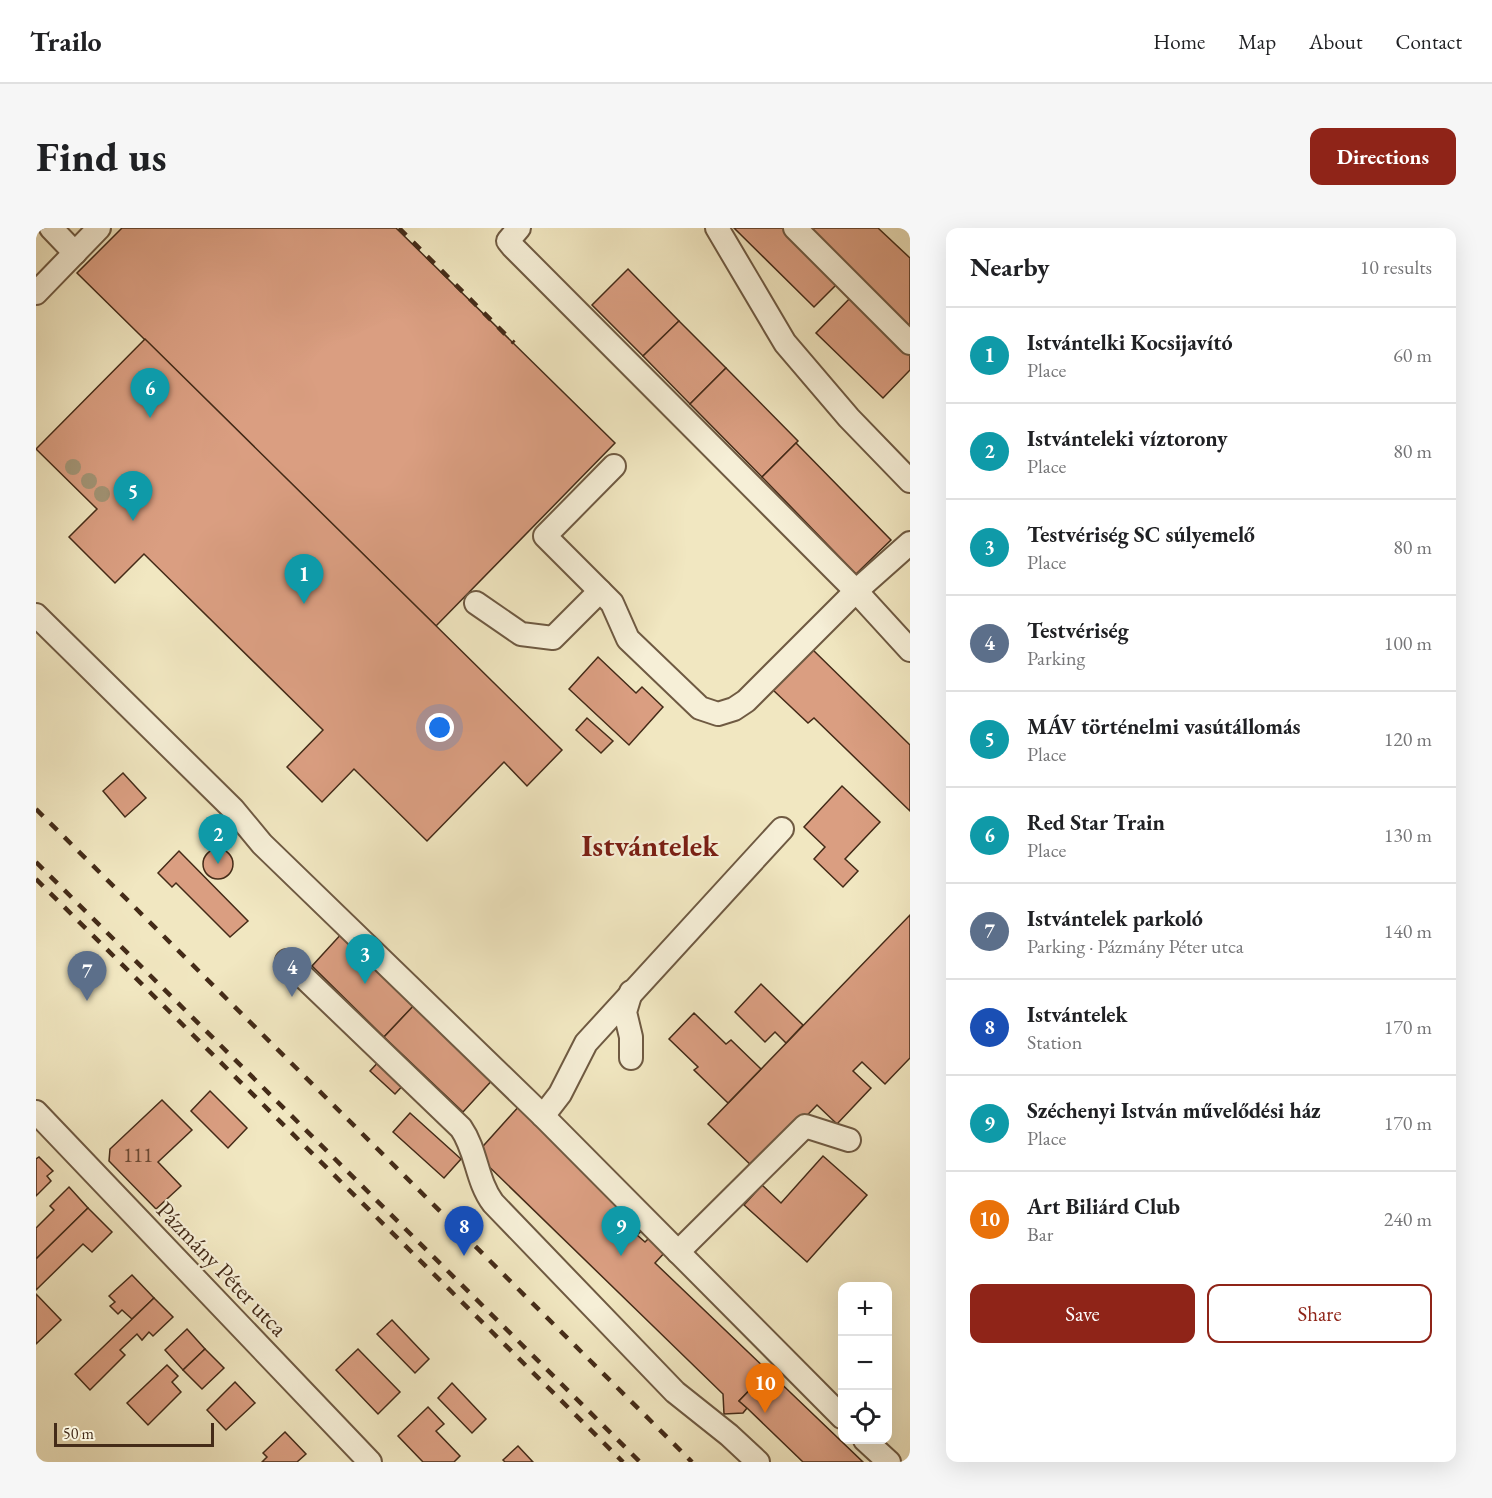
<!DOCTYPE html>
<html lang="en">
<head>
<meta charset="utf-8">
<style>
  body { margin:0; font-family:"EB Garamond",serif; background:#f6f6f6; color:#202124 }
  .controls { position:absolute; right:18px; bottom:18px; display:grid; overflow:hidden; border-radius:12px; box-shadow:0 6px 24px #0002 }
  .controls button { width:54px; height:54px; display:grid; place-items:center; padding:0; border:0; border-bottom:2px solid #e0e0e0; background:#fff; color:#202124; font:30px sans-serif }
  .scale { position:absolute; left:18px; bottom:15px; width:160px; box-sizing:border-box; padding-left:6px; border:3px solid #442b18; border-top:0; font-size:16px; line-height:21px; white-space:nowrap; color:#442b18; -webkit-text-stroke:4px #f6efd7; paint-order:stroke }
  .you { position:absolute; left:404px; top:500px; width:21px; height:21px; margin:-15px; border:4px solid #fff; border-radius:50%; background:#1a73e8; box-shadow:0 0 0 9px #1a73e833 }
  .badge { display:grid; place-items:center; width:39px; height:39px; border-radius:50%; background:#8f2418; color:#fff; font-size:20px; font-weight:700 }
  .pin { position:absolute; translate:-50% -50px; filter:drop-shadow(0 2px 3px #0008) }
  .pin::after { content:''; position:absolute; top:32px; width:21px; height:18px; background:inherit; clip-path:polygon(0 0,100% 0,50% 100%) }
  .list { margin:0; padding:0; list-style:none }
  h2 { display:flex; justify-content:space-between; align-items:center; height:78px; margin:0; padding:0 24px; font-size:26px }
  h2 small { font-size:20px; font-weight:400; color:#757577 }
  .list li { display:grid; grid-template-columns:39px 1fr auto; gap:18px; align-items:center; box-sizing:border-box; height:96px; padding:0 24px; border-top:2px solid #e0e0e0 }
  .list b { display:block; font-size:22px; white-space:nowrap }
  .list p { margin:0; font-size:20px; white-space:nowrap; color:#757577 }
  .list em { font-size:20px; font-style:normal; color:#757577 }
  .actions { display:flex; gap:12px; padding:18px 24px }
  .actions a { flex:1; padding:14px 0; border:2px solid #8f2418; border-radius:12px; text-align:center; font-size:21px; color:#8f2418 }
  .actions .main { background:#8f2418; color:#fff }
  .icon { flex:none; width:33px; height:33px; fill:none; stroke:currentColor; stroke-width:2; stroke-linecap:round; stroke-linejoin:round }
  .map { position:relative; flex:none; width:874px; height:1234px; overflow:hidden; border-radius:12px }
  header { display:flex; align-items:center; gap:36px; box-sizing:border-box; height:84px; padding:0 30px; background:#fff; border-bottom:2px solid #e0e0e0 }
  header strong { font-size:28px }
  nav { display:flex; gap:33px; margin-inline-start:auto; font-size:21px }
  .intro { display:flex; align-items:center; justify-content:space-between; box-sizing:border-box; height:144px; padding:0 36px }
  h1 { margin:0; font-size:42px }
  .button { padding:15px 27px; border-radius:12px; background:#8f2418; color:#fff; font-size:21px; font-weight:700 }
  main { display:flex; gap:36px; padding:0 36px }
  aside { flex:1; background:#fff; border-radius:12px; box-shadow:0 6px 24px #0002 }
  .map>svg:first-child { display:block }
</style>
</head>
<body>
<header>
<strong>Trailo</strong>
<nav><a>Home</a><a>Map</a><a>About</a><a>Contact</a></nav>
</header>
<div class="intro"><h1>Find us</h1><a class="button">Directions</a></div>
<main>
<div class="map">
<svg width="874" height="1234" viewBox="0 0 874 1234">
  <rect width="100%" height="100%" fill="#f1e7c1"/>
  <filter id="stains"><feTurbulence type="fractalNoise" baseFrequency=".00333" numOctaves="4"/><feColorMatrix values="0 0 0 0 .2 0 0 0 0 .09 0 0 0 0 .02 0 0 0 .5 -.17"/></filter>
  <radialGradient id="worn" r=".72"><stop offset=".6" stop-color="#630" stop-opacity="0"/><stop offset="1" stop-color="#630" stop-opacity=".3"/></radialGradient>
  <g fill="#da9e81" stroke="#442b18" stroke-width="1.5">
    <path d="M86,0H360L579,215L400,398L41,45Z"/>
    <path d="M698,0H747L802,55L778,79Z"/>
    <path d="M771,0H842L874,30V99Z"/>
    <path d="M592,41L643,93L607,128L556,77Z"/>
    <path d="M816,68L874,125V142L847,170L780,105Z"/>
    <path d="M643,93L690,140L654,176L607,128Z"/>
    <path d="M109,111L526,522L491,558L468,534L391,613L318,541L286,574L251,539L287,502L108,326L79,355L33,309L61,281L0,221Z"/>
    <path d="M690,140L762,213L726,249L654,176Z"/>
    <path d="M760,215L855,312L820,346L726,249Z"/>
    <path d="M776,421L874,517V583L778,490L772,495L737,462Z"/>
    <path d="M562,429L600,465L606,459L627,479L593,517L533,461Z"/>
    <path d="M551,490L577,513L565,525L540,502Z"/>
    <path d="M87,545L110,570L89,589L67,563Z"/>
    <path d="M806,558L844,594L809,631L822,643L807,659L778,631L789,619L768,599Z"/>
    <circle cx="182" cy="636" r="15"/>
    <path d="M143,623L212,693L194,709L140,655L136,659L122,645Z"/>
    <path d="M874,687V830L849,856L826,834L817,843L835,860L801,896L781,877L719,941L672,896Z"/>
    <path d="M308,703L382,773L348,809L276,738Z"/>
    <path d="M725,756L767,797L750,815L739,804L729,814L699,784Z"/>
    <path d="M382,773L460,848L427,884L348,809Z"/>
    <path d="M658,785L690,816L695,812L725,841L692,875L658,842L662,839L633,811Z"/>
    <path d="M346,830L371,853L359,866L334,843Z"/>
    <path d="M174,863L211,900L192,920L155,883Z"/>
    <path d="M126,872L156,902L122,934L145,958L120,981L73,933L74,921Z"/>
    <path d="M485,876L609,1000L601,1007L609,1014L616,1007L631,1022L619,1035L732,1143L703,1173L711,1180L707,1185L688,1186L687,1166L440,926Z"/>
    <path d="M374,885L425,931L408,950L357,904Z"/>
    <path d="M787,928L831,967L771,1034L708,977L726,957L745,975Z"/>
    <path d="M3,929L17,943L11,948L15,953L0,968V931Z"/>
    <path d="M33,959L52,980L0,1031V1000L18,982L14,978Z"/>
    <path d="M52,980L76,1004L56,1024L47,1016L0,1062V1031Z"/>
    <path d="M96,1047L118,1070L96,1091L86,1082L82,1086L74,1078L79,1074L73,1068Z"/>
    <path d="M0,1066L25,1092L0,1116Z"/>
    <path d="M118,1070L137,1089L117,1108L113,1104L106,1112L101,1106L84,1122L89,1127L54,1162L39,1146Z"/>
    <path d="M356,1092L393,1131L379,1145L341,1106Z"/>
    <path d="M151,1101L169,1121L147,1142L129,1122Z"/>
    <path d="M169,1121L188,1140L166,1161L147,1142Z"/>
    <path d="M322,1121L364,1164L342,1186L300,1142Z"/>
    <path d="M131,1137L142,1148L136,1154L145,1164L112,1197L91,1175Z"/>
    <path d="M732,1143L827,1234H767L711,1180L703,1173Z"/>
    <path d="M199,1154L219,1175L190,1202L171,1182Z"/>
    <path d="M416,1155L450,1191L436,1205L402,1170Z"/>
    <path d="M392,1179L408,1196L400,1203L424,1228L418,1234H387L362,1208Z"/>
    <path d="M249,1204L270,1226L261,1234H226L231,1229L227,1225Z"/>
    <path d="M482,1218L497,1234H469L467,1232Z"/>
  </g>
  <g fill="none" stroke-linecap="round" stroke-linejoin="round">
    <defs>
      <g id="minor">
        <path d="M15,0L39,25"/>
        <path d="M483,0L472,13L476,18L820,363L874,315"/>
        <path d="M681,0L749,115L813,190L874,253"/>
        <path d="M759,0L874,115"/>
        <path d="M0,65L63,0"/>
        <path d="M578,238L509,308L576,375L592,411L664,480L682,486L698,481L710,473L820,363L874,422"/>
        <path d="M440,375L485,406L517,410L564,363"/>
        <path d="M0,387L197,581L226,616L507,888L806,1189"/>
        <path d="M251,733L425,900C441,923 440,952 457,975L639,1164L693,1207L722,1234"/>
        <path d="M595,830V809L589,784L595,764"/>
        <path d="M0,884L334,1234"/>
        <path d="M507,888L524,866L550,815L746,601"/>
        <path d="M642,1024L769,898L813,912"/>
        <path d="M829,1212L853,1234"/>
      </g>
    </defs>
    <use href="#minor" stroke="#6f5a42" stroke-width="26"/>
    <use href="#minor" stroke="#f6efd7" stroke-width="22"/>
    <g stroke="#442b18" stroke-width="4.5" stroke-dasharray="10 10" stroke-linecap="butt">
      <path d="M363,0L478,115"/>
      <path d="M0,581L656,1234"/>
      <path d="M0,634L604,1234"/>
      <path d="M0,651L587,1234"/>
    </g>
  </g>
  <g fill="#a29475">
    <circle cx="37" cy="239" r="8"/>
    <circle cx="53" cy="253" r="8"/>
    <circle cx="66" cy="266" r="8"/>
  </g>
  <g text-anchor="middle" stroke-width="4.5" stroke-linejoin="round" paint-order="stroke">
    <g font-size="21" fill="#6a4832">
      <text x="102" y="934">111</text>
    </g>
    <g font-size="24" fill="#442b18" stroke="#f6efd7">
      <text transform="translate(186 1041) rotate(46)" y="8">Pázmány Péter utca</text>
    </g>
    <g font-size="30" font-weight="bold" fill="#7a1f14" stroke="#f6efd7">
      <text x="614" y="628">Istvántelek</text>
    </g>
  </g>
  <rect width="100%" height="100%" filter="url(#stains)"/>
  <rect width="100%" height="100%" fill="url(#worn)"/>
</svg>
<div class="controls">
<button>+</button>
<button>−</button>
<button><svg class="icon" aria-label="locate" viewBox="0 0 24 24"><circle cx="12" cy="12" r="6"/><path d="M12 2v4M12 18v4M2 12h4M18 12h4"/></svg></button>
</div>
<div class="scale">50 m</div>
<div class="you"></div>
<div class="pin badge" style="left:268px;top:376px;background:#0f9aa8">1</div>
<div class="pin badge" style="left:182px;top:636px;background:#0f9aa8">2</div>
<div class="pin badge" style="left:329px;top:756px;background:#0f9aa8">3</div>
<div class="pin badge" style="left:256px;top:769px;background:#5c6f8a">4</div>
<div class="pin badge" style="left:97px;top:293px;background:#0f9aa8">5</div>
<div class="pin badge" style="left:114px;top:190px;background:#0f9aa8">6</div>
<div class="pin badge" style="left:51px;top:773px;background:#5c6f8a">7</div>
<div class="pin badge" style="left:428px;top:1028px;background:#1a4fb4">8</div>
<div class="pin badge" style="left:585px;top:1028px;background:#0f9aa8">9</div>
<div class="pin badge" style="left:729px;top:1185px;background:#e8710a">10</div>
</div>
<aside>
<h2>Nearby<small>10 results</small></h2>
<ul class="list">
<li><span class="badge" style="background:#0f9aa8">1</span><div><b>Istvántelki Kocsijavító</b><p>Place</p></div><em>60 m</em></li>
<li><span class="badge" style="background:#0f9aa8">2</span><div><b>Istvánteleki víztorony</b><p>Place</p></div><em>80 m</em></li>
<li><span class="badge" style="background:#0f9aa8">3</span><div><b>Testvériség SC súlyemelő</b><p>Place</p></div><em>80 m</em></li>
<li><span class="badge" style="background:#5c6f8a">4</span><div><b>Testvériség</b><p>Parking</p></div><em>100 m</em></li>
<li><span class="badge" style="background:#0f9aa8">5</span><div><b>MÁV történelmi vasútállomás</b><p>Place</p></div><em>120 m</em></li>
<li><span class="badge" style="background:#0f9aa8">6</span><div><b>Red Star Train</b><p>Place</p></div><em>130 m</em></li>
<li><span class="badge" style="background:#5c6f8a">7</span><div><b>Istvántelek parkoló</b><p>Parking · Pázmány Péter utca</p></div><em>140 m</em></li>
<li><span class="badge" style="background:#1a4fb4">8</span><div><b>Istvántelek</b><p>Station</p></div><em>170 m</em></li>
<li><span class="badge" style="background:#0f9aa8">9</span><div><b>Széchenyi István művelődési ház</b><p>Place</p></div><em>170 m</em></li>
<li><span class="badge" style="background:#e8710a">10</span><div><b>Art Biliárd Club</b><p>Bar</p></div><em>240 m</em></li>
</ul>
<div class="actions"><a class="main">Save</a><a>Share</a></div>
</aside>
</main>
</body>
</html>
